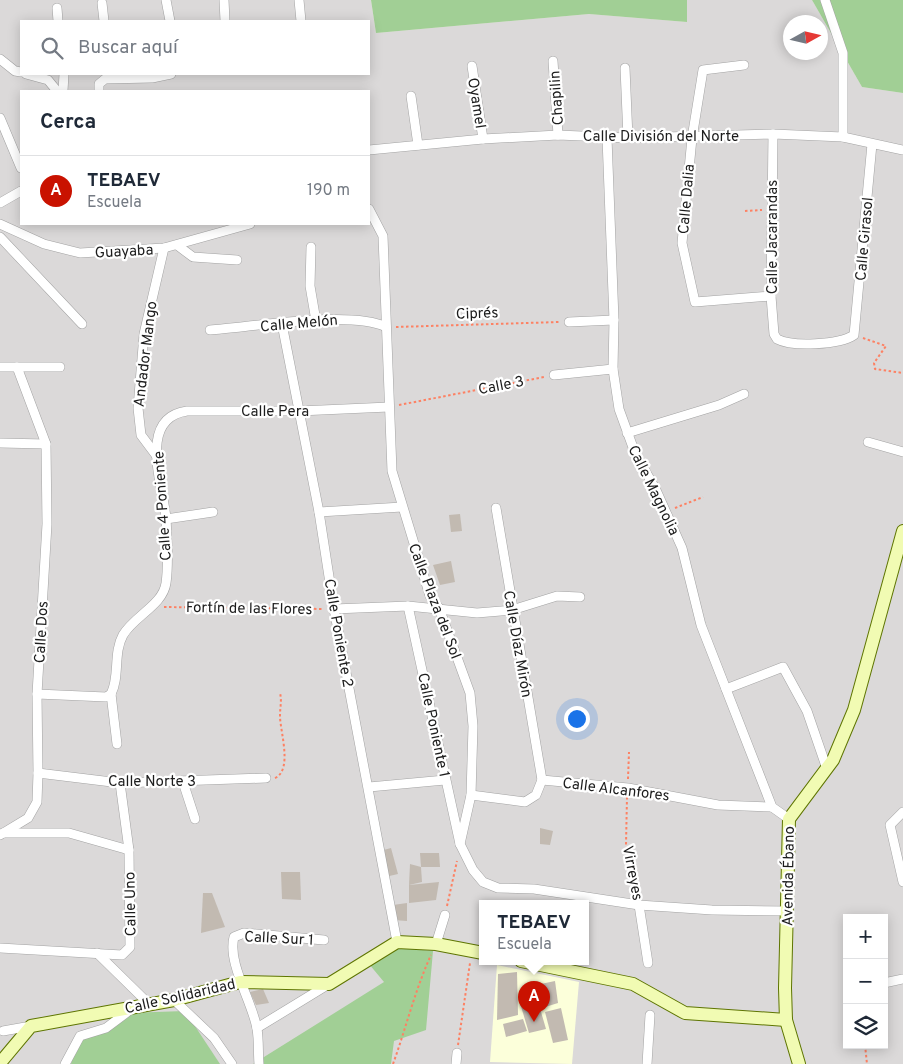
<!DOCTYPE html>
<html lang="es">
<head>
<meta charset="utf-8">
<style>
  body { margin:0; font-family:Overpass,sans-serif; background:#f6f6f7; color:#1f2937 }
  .controls { position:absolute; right:15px; bottom:15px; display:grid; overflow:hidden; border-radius:0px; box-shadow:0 2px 12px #0003 }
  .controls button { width:45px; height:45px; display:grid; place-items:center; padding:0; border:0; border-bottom:1px solid #e0e1e3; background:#fff; color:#1f2937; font:25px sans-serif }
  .compass { position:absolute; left:783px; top:15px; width:45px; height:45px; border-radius:50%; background:#fff; box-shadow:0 2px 12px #0003; rotate:82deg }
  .you { position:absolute; left:576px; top:718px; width:18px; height:18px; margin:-12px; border:4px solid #fff; border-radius:50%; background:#1a73e8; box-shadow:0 0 0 8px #1a73e833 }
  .badge { display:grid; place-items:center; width:32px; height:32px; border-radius:50%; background:#c91200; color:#fff; font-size:16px; font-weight:700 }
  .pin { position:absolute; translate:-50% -41px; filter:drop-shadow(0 1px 2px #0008) }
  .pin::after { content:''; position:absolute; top:26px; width:18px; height:15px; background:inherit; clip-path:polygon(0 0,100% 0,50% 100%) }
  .popup { position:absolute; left:479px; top:900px; width:110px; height:65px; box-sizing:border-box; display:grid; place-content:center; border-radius:0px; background:#fff; filter:drop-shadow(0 1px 4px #0005); font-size:16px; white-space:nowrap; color:#747a83 }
  .popup b { font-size:19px; color:#1f2937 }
  .popup::after { content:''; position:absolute; left:50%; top:100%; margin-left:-10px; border:10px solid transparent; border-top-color:#fff }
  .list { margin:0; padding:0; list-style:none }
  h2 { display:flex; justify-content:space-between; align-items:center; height:65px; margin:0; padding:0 20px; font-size:21px }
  h2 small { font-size:16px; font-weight:400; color:#747a83 }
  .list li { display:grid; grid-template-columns:32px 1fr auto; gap:15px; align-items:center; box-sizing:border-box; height:70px; padding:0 20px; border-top:1px solid #e0e1e3 }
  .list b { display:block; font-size:19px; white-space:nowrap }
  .list p { margin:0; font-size:16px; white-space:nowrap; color:#747a83 }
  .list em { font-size:16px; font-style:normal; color:#747a83 }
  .icon { flex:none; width:28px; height:28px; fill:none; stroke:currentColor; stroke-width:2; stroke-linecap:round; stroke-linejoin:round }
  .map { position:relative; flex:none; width:903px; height:1064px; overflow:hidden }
  .search { position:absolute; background:#fff; box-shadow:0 2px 12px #0003; left:20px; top:20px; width:350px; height:55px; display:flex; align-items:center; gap:12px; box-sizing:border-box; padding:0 18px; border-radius:0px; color:#747a83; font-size:19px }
  .panel { position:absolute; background:#fff; box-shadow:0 2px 12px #0003; left:20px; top:90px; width:350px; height:135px; border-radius:0px }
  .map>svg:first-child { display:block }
</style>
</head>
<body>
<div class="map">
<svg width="903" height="1064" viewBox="0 0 903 1064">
  <rect width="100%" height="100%" fill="#eeebe2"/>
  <path fill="#dbd9d9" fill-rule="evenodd" d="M0,0H371L376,33L589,14L687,22V0H812L862,87L903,93V1064H0ZM21,21H369V74H21ZM790,22H820V52H790ZM21,91H369V224H21ZM483,903H585V961H483ZM847,918H884V1045H847Z"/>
  <path fill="#fcffda" d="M497,965L579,982L572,1064L490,1062Z"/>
  <g fill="#a1cf95">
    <path d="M371,0H687V22L589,14L376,33Z"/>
    <path d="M812,0H903V93L862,87Z"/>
    <path d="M383,946L433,951L426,1030L394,1041L391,1064H253L384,982L364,958Z"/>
    <path d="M185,1011L220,1064H71L78,1040L126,1013Z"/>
  </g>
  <g fill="#c2bab1">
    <path d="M460,514L462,531L451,532L449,515Z"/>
    <path d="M451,561L455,582L440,585L433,565Z"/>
    <path d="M540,828L553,831L550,845L540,844Z"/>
    <path d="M391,848L398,874L385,877L380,851Z"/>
    <path d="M420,853H439L440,867H421Z"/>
    <path d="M410,864L421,867L422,882L409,885Z"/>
    <path d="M281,872H300L301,900L282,899Z"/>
    <path d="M439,882L436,900L409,903V885Z"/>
    <path d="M203,893H212L225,927L201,933Z"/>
    <path d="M407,903V921L393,920V905Z"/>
    <path d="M517,972L518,1015L497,1020L498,974Z"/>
    <path d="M555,981L558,1003L542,1008L536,985Z"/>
    <path d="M263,989L269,1003L256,1005L250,992Z"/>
    <path d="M537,998L546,1029L529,1033L520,1003Z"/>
    <path d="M561,1008L568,1040L553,1043L545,1012Z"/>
    <path d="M523,1019L527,1031L506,1037L503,1024Z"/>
  </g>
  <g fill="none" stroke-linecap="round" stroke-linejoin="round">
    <defs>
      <g id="street">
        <path d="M166,0L170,21"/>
        <path d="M224,0L225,21"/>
        <path d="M299,0L301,21"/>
        <path d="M825,0L843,53V137"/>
        <path d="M102,3L104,21"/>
        <path d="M57,8L58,21"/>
        <path d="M0,59L15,71L21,72"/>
        <path d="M553,61L558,135"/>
        <path d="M744,65L703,70L692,138L682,243L695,302L771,296"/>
        <path d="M472,66L483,139"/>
        <path d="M625,68L628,138"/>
        <path d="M26,74L48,80L57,91"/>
        <path d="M63,91L64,74"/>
        <path d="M99,91V84L105,79L152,78L171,74"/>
        <path d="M411,96L418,145"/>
        <path d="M0,118L21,168"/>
        <path d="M773,134L771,296L774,334L777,339C792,347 839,345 854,335L872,144"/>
        <path d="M607,138L614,320L613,369L619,409L635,453L656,490L682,548L701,625L772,807L789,819"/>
        <path d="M369,150L483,139L558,135L628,138L773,134L843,137L903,150"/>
        <path d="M0,203L21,191"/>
        <path d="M369,209L383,236L392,471L430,596L439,608L470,693L473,726L471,795L460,844"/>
        <path d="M0,224L44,244L80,253L164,248L250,224"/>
        <path d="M0,237L82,324"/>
        <path d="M177,245L193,257L237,260"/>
        <path d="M311,247L310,286L316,321"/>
        <path d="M569,322L614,320"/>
        <path d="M282,324L319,512L334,609L397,942"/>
        <path d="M210,330C252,327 351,310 386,327"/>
        <path d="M0,367H60"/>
        <path d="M554,375L613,369"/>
        <path d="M627,433L719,405L744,394"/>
        <path d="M868,442L903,452"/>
        <path d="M0,443L46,444"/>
        <path d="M156,455L141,435L138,408L144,334L164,248"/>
        <path d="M496,508L542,780"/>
        <path d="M319,512L402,507"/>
        <path d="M166,519L213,512"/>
        <path d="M408,606L460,844L473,870L483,882L498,888L534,889L639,905L712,910L788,911"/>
        <path d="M334,609L408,606L477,613L512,610L557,596L580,597"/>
        <path d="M726,689L783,667L807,711L827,769"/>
        <path d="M37,694L106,697L111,694"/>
        <path d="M111,694C120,677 113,653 123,635C134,616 163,605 166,583C169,563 167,538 166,518C163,485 137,418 187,411H299L389,407"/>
        <path d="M111,694L117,744"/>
        <path d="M38,773L120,783L266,778"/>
        <path d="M542,780L628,788L718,805L772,807"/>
        <path d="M183,782L195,819"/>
        <path d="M369,787L445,780"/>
        <path d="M471,795L525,802L536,795L542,780"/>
        <path d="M903,812L890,825L903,882"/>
        <path d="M3,833H69L129,850"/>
        <path d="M0,835L28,818L37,802L38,773L37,694L47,524L46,444L17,367"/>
        <path d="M639,905L648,963"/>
        <path d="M436,944L445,915"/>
        <path d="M0,948L122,955L130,947L129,850L120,783"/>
        <path d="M97,953L150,1005"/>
        <path d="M884,983L903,979"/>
        <path d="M174,1000L214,1038L232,1064"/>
        <path d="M257,1028L329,984"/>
        <path d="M3,1031L31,1026"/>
        <path d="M65,1064L80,1036L106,1028L130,1010"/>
        <path d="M259,1064C258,1053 259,1040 257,1029C253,1003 227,963 234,937L244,933L324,940"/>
        <path d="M456,1064L457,1053"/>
        <path d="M647,1064L650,1015"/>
      </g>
      <g id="secondary">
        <path d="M521,961L633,984L685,1013L786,1020"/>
        <path d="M0,1063L31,1026L174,1000L240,982L329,984L397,942L436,944L483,953"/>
        <path d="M799,1064L786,1020L785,988L789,819L833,760L854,710L903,531"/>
      </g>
    </defs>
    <use href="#street" stroke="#a3a3a3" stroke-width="10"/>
    <use href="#secondary" stroke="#5e7502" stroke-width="14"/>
    <g stroke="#fd8163" stroke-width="2" stroke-dasharray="2.5 2.5" stroke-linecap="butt">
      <path d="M745,211L762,210"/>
      <path d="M396,327L559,322"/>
      <path d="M863,338L886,346L874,363L875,369L903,373"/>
      <path d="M399,405L544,377"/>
      <path d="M675,508L703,497"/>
      <path d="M164,607L324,609"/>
      <path d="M275,778C293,770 280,731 280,716C280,707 282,701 280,693"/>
      <path d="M628,779L629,752"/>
      <path d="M627,797L626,845L638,895"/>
      <path d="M447,906L457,861"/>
      <path d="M458,1045L470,963"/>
      <path d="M865,1045L867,1064"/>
      <path d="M393,1064C406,1028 415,990 431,955"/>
    </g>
    <use href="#street" stroke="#fff" stroke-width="9"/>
    <use href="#secondary" stroke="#f1fbb3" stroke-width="12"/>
  </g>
  <g text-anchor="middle" stroke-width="4.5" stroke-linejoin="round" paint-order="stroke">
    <g font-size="15" fill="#1c1c1c" stroke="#fff">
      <text transform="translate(556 98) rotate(-94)" y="5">Chapilin</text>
      <text transform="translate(477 103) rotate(81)" y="5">Oyamel</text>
      <text x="661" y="141">Calle División del Norte</text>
      <text transform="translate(686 199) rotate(-85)" y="5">Calle Dalia</text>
      <text transform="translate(772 237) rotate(-90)" y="5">Calle Jacarandas</text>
      <text transform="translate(864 239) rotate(-85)" y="5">Calle Girasol</text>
      <text transform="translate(124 251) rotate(-3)" y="5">Guayaba</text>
      <text transform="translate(477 313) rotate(-2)" y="5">Ciprés</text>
      <text transform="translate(299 323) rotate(-5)" y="5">Calle Melón</text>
      <text transform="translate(145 354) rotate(-83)" y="5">Andador Mango</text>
      <text transform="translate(501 385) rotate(-11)" y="5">Calle 3</text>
      <text x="275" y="416">Calle Pera</text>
      <text transform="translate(654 490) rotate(64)" y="5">Calle Magnolia</text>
      <text transform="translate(162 506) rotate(-94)" y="5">Calle 4 Poniente</text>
      <text transform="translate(435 601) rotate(69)" y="5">Calle Plaza del Sol</text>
      <text transform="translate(249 608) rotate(1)" y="5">Fortín de las Flores</text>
      <text transform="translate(41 632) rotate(-87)" y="5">Calle Dos</text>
      <text transform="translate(339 633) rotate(80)" y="5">Calle Poniente 2</text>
      <text transform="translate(518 644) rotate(80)" y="5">Calle Díaz Mirón</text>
      <text transform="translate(434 725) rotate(78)" y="5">Calle Poniente 1</text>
      <text x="152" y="786">Calle Norte 3</text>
      <text transform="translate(616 789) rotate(7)" y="5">Calle Alcanfores</text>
      <text transform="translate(633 873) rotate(79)" y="5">Virreyes</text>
      <text transform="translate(788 876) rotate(-89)" y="5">Avenida Ébano</text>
      <text transform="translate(130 904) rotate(-91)" y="5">Calle Uno</text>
      <text transform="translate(279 938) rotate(3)" y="5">Calle Sur 1</text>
      <text transform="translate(180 996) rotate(-13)" y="5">Calle Solidaridad</text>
    </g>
  </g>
</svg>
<div class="controls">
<button>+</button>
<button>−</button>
<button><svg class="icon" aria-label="layers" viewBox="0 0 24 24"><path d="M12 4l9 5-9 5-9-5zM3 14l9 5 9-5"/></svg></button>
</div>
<svg class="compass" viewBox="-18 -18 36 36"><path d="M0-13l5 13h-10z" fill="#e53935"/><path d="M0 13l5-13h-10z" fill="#747a83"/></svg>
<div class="you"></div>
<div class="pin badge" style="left:534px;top:1022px">A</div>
<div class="popup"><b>TEBAEV</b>Escuela</div>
<div class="search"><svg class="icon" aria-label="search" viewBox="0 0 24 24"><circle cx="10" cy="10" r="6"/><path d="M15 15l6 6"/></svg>Buscar aquí</div>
<section class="panel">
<h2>Cerca<small></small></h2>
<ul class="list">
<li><span class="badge">A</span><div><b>TEBAEV</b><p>Escuela</p></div><em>190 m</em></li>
</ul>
</section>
</div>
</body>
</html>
